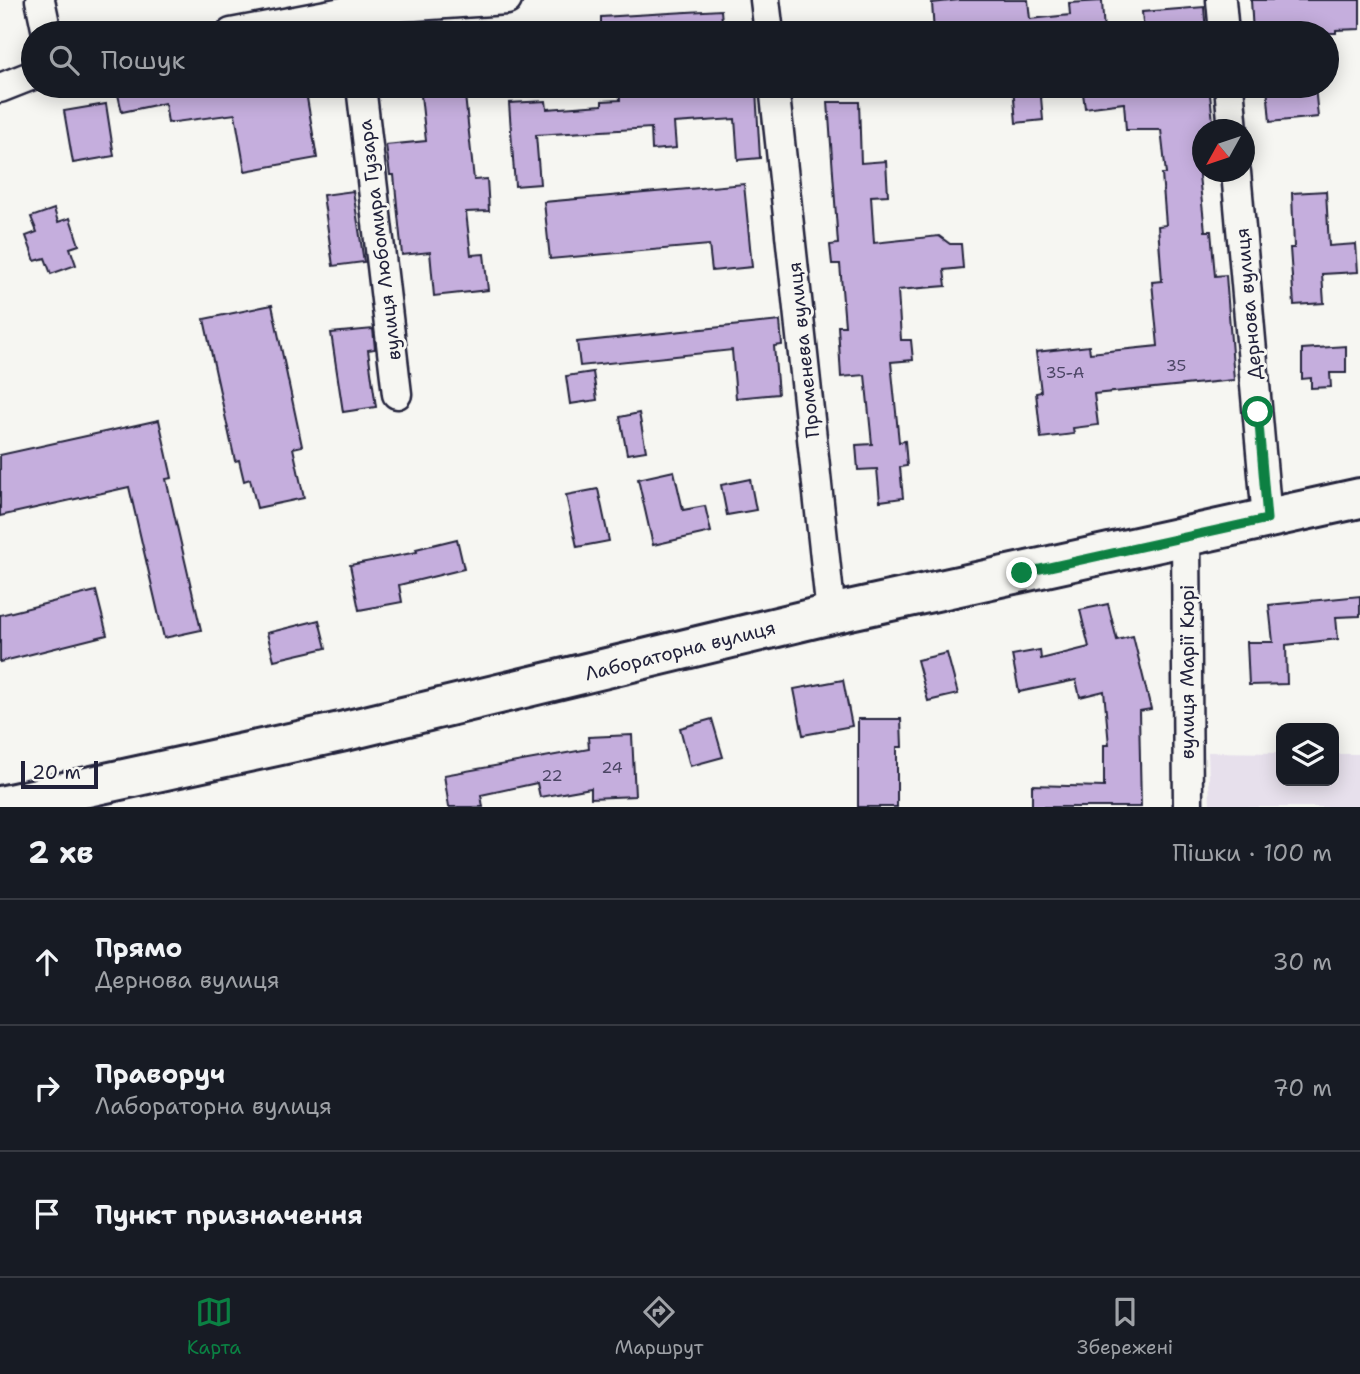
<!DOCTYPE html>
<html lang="uk">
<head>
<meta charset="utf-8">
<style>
  body { margin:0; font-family:"Shantell Sans",sans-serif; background:#242831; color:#f1f3f6 }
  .controls { position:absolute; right:21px; bottom:21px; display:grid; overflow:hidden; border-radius:14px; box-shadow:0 4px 18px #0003 }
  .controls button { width:63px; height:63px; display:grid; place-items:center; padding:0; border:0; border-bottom:2px solid #363941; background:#171b24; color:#f1f3f6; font:35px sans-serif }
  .compass { position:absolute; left:1192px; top:119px; width:63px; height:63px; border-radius:50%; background:#171b24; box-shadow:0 4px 18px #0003; rotate:230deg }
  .scale { position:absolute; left:21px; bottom:18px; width:77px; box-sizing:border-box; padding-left:7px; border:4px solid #22223b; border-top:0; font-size:19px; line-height:24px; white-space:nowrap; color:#22223b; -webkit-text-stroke:5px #f6f6f2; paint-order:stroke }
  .stop { position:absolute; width:21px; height:21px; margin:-16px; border:5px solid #0b8043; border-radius:50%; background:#fff }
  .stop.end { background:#0b8043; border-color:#fff; box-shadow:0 2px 7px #0008 }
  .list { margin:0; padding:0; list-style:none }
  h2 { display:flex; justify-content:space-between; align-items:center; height:91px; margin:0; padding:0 28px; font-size:30px }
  h2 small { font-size:23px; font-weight:400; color:#9ea1a6 }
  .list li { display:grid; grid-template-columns:46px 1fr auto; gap:21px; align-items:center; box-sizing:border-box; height:126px; padding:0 28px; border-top:2px solid #363941 }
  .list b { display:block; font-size:26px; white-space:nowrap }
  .list p { margin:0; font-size:23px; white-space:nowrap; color:#9ea1a6 }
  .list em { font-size:23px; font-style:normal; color:#9ea1a6 }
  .icon { flex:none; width:38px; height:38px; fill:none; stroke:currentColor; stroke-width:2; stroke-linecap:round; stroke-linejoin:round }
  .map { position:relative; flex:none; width:1360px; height:807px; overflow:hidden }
  .search { position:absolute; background:#171b24; box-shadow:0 4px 18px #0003; left:21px; right:21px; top:21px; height:77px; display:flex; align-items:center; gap:18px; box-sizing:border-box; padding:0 24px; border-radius:38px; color:#9ea1a6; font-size:26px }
  .sheet { height:469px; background:#171b24 }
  nav { display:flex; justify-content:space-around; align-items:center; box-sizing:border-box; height:98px; border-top:2px solid #363941; background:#171b24; font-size:19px; color:#9ea1a6 }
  nav a { display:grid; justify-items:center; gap:4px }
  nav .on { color:#0b8043 }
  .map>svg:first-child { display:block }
</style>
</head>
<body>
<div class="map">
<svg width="1360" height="807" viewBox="0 0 1360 807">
  <rect width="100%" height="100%" fill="#f6f6f2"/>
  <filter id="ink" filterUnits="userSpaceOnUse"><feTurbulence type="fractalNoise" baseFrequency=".0143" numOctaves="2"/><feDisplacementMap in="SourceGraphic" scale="14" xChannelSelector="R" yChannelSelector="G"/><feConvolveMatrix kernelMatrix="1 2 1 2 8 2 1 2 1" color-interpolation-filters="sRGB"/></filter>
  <g filter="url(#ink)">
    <path fill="#e7e0ec" d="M1208,752L1281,753V781H1334V754H1360V807H1210Z"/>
    <g fill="#c5aedd" stroke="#22223b" stroke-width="2">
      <path d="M959,0H1028L1030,19L1070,15L1069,3L1102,1L1104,33H934L932,3Z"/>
      <path d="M1251,0H1360V29L1336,30V33H1253Z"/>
      <path d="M1204,7L1206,33H1144L1142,12Z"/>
      <path d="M721,10L723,33H601V17Z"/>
      <path d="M116,86H305L317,158L245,171L235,114L168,123L165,103L122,112Z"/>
      <path d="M420,86H464L474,180L487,179L489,211L466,212L471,255L484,254L488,290L434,296L430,252L402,255L394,175H390L386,145L426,141Z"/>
      <path d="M619,86H653L654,97L756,90L760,158L738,160L735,119L674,123L676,148L652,150L651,128L536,135L540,184L515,186L509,103L546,101L547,109L602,105V101L620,100Z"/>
      <path d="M1013,86H1040L1043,120L1016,123Z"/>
      <path d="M1082,86H1153V91L1180,88L1179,86H1209L1214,130H1202V157H1197L1205,231H1211L1215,276L1226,275L1234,380L1094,394L1098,425L1073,428L1074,434L1041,438L1036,393L1041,392L1036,352L1089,346L1090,353L1158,346L1152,282L1162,281L1158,226L1166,225L1162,174H1166L1161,130H1126L1124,103L1085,108Z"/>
      <path d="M1267,86H1315L1318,117L1270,122Z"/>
      <path d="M828,102H859L861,163L886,161L888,195L871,196L874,243L939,236L950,244H961L963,268L944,270L946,286L898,290L901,340H911L913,360L891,362L899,442L905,441L907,466L900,467L903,498L880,501L877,469L858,470L856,445L872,444L865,375L841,377L838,326H845L840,264H832L830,245L838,244Z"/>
      <path d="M106,104L114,156L73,163L64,111Z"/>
      <path d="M744,184L752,267L712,271L709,245L550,259L544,202Z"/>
      <path d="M353,191L364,262L333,266L323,195Z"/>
      <path d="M1326,191L1329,246L1356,244L1358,272L1322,274L1324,303L1294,305L1290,248H1294L1292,193Z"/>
      <path d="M54,209L58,222L70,218L79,245L70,248L76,265L51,274L45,258L35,261L26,236L37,232L31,217Z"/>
      <path d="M272,305L302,446L293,448L304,498L257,508L250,479L244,481L239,460L235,461L204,319Z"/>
      <path d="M780,321L782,345L774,346L778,394L736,398L732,350L580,366L577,342Z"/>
      <path d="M373,329L375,349L368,350L376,407L343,412L331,333Z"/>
      <path d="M1346,346V373H1330L1331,387L1311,388V378L1302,379V349Z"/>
      <path d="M593,372L597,400L570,404L566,376Z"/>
      <path d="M639,413L646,451L627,454L620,417Z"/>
      <path d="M159,420L172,478L166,479L201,630L164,638L129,487L0,516V455Z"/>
      <path d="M674,471L683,510L705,506L711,532L653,545L638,479Z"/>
      <path d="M750,479L756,510L727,515L721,485Z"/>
      <path d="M598,489L609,541L577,547L566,495Z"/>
      <path d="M457,539L464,569L399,585L402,602L359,610L350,565L417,552L416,549Z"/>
      <path d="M96,591L107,635L0,662V615Z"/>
      <path d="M1360,596V616L1336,617L1338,639L1286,645L1287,684L1249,685L1247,642H1273L1269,605Z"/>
      <path d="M1108,604L1117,640L1133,636L1151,709L1139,711L1141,807H1032V785L1104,787V745H1109L1104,691L1080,697L1076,680L1019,692L1012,655L1040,650L1041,659L1089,647L1080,610Z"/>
      <path d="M319,620L326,648L274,660L267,633Z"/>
      <path d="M947,653L958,694L928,701L917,660Z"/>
      <path d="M843,680L852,726L803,735L794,689Z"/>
      <path d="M712,719L723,757L690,766L680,728Z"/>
      <path d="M858,719H901L902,747H897V807H858Z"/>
      <path d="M632,735L635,796L591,798V788L540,797L537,783L481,795L483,807H449L444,775L589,749L588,737Z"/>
    </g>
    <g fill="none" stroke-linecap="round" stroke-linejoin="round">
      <defs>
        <g id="minor">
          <path d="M40,0L47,33"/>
          <path d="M765,0L769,33"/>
          <path d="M1221,0L1224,33"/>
          <path d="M231,33L353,10L507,0"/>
          <path d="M361,86L397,394"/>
          <path d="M774,86L831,614"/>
          <path d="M1229,86L1233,130"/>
          <path d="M0,88L33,75"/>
          <path d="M1236,172L1267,519"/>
          <path d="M1186,537L1188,807"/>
        </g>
        <path id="secondary" d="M0,806L345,731L831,614L1360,498"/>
      </defs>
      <use href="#minor" stroke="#22223b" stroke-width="33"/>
      <use href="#secondary" stroke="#22223b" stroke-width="44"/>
      <use href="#minor" stroke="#f6f6f2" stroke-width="28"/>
      <use href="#secondary" stroke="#f6f6f2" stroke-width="38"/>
    </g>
  </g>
  <g fill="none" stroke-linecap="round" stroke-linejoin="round" filter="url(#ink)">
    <path stroke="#0b8043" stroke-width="9" d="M1022,573L1267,519L1258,412"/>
  </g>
  <g text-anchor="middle" stroke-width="6" stroke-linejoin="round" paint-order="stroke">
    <g font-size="16" fill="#4b4564">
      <text x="1176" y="371">35</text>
      <text x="1065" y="378">35-А</text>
      <text x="612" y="773">24</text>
      <text x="552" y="781">22</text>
    </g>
    <g font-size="19" fill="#22223b" stroke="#f6f6f2">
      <text transform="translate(379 240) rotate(-97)" y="7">вулиця Любомира Гузара</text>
      <text transform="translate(1248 304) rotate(-95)" y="7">Дернова вулиця</text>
      <text transform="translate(803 350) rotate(-96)" y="7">Променева вулиця</text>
      <text transform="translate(680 650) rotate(-14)" y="7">Лабораторна вулиця</text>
      <text transform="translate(1187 672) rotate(-90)" y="7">вулиця Марії Кюрі</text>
    </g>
  </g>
</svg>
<div class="controls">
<button><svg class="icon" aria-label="layers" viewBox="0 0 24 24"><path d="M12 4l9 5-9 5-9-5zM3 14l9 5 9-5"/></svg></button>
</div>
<svg class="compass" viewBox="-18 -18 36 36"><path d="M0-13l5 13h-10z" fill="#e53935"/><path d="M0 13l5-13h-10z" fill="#9ea1a6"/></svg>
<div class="scale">20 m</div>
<div class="stop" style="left:1258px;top:412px"></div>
<div class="stop end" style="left:1022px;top:573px"></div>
<div class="search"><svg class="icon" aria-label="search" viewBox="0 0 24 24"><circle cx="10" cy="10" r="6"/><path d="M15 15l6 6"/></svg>Пошук</div>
</div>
<section class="sheet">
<h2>2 хв<small>Пішки · 100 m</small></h2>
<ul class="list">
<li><svg class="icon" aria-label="ahead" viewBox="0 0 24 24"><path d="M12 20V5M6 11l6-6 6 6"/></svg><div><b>Прямо</b><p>Дернова вулиця</p></div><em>30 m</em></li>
<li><svg class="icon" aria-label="right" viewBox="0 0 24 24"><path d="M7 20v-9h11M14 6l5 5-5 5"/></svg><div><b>Праворуч</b><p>Лабораторна вулиця</p></div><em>70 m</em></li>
<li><svg class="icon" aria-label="arrive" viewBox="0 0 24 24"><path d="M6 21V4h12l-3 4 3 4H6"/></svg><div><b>Пункт призначення</b></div></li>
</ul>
</section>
<nav>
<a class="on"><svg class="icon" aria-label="map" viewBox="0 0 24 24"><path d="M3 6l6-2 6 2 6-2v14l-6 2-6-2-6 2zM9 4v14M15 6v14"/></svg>Карта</a>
<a><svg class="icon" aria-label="directions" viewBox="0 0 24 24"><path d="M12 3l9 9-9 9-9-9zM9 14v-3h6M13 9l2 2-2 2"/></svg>Маршрут</a>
<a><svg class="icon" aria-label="saved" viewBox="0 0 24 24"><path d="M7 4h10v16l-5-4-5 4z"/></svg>Збережені</a>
</nav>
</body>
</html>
